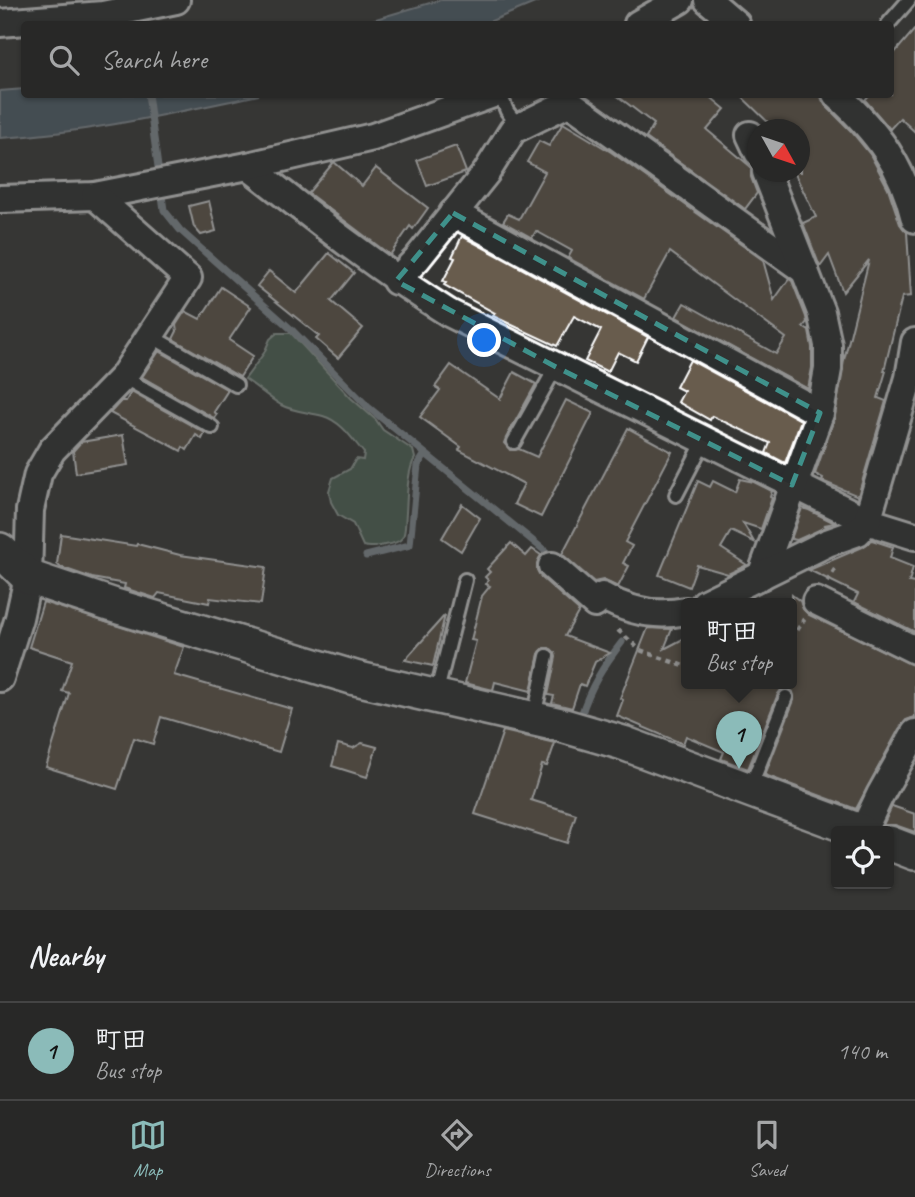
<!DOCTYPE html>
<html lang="en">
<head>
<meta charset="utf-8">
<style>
  body { margin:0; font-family:Caveat,"Klee One",sans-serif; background:#343433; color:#f1f3f6 }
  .controls { position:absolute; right:21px; bottom:21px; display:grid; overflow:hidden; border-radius:7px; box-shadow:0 2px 5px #0004 }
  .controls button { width:63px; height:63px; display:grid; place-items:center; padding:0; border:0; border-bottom:2px solid #444; background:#282827; color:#f1f3f6; font:35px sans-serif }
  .compass { position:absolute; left:747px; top:119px; width:63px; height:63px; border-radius:50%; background:#282827; box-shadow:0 2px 5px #0004; rotate:130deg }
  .you { position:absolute; left:485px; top:341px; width:24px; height:24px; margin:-18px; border:5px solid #fff; border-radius:50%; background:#1a73e8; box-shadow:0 0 0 10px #1a73e833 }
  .badge { display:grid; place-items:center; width:46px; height:46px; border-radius:50%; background:#8bbbb9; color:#111; font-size:23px; font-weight:700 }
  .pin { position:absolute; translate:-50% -58px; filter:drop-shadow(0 2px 4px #0008) }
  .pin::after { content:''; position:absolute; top:37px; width:24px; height:21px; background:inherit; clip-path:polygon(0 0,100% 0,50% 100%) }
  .popup { position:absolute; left:681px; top:598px; width:116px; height:91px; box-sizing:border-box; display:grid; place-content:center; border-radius:7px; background:#282827; filter:drop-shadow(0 2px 5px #0005); font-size:23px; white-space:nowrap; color:#a5a6a7 }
  .popup b { font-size:26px; color:#f1f3f6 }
  .popup::after { content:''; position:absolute; left:50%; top:100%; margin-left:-14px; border:14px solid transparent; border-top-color:#282827 }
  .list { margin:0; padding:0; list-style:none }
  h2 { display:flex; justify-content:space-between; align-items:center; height:91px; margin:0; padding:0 28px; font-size:30px }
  h2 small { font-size:23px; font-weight:400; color:#a5a6a7 }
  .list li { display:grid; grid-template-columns:46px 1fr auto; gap:21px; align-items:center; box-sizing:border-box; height:98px; padding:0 28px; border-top:2px solid #444 }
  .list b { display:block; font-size:26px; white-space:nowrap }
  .list p { margin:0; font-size:23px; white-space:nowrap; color:#a5a6a7 }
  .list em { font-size:23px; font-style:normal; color:#a5a6a7 }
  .icon { flex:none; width:38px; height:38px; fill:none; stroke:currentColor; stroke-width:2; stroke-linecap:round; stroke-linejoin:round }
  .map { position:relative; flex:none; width:915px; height:910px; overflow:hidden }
  .search { position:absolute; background:#282827; box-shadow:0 2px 5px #0004; left:21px; right:21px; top:21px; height:77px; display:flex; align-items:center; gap:18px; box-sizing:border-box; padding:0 24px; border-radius:7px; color:#a5a6a7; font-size:26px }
  .sheet { height:189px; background:#282827 }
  nav { display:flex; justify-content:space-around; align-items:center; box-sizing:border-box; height:98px; border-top:2px solid #444; background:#282827; font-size:19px; color:#a5a6a7 }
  nav a { display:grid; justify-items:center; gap:4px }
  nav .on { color:#8bbbb9 }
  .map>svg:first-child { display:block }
</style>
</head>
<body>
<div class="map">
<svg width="915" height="910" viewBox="0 0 915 910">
  <rect width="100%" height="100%" fill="#363634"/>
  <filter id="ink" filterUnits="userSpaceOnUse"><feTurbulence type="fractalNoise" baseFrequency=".0143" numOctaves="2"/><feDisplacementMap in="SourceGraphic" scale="14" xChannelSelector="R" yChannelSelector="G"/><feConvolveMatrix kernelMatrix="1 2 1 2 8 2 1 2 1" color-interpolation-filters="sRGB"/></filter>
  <g filter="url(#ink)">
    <path fill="#536d5c" stroke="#a9b6ae" stroke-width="2" d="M277,333H291L351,398L376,420L383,430L413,450L415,458C407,471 407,498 406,513C404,532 409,542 385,545C376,546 372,549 363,546L353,524L338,515L331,502L329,491L333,478L350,469L356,459L363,460L364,453C353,440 341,421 323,416C309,412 294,412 281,405C268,397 257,387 245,379L264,353L270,339Z"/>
    <g fill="#576874" stroke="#9aa4ac" stroke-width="2">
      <path d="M440,0H542L484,24H359Z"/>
      <path d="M24,89V94L259,95C173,113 88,133 0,138V91Z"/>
    </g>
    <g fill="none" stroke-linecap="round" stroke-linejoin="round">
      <g stroke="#9aa4ac" stroke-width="7">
        <path d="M148,94L158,167"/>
        <path d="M162,196L164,210L180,230L292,330L368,407L555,559"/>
        <path d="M366,556L410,545L418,465L425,454"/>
        <path d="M581,716C590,687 604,665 622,642"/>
      </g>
    </g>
    <g fill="#675b4e" stroke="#fff" stroke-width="2">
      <path d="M915,29V132L900,118L890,129L865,100L870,94H891V57Z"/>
      <path d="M615,94H707L725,109L707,130L751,167V177L757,193L745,209L646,138L654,124Z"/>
      <path d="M739,94H821L825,105L852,132L870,154L888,188L900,224L907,232L911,296L902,297L884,371H886L878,398L886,401L858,496L822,481L823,478L815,474L835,416L844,360L869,260L843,292L829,255L820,267L803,223L816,217L794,172H800V130H776Z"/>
      <path d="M563,123L611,152L763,260L774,300L789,279L792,281L806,317L807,322L803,327L809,331L812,347V368L808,389L676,317L684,303L776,354L786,338L670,252L644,299L568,258L572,251L536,231L532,238L503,222L508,214L519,219L545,172L527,162L539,141L549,146Z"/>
      <path d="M456,146L466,172L427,186L417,160Z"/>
      <path d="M334,162L362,186L376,168L428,208L413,229L410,226L390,255L308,193Z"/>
      <path d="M209,201L216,231L201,235L194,227L189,206Z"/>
      <path d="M462,236L648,337L636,361L618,352L608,372L585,361L601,330L574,316L557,346L493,316L495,313L444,285L446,282L443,281L455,258L452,257Z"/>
      <path d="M329,253L354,273L331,301L363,328L338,358L316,339L319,336L257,286L269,271L296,293Z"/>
      <path d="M221,287L251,307L229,340L253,356L240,377L173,339L177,331L176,325L185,311L200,319Z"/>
      <path d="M159,351L228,390L214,412L217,414L214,418L142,377Z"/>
      <path d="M690,360L801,420L785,463L766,453L770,443L712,416L710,420L678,402L684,391L676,387Z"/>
      <path d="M451,365L500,399L514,372L536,384L506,438L504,443L510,450L519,449L537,457L566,400L593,413L541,517L514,504L524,484L459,450L461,447L420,417L440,390L435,387Z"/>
      <path d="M131,392L205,433L202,439L196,435L187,450L183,447L181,451L110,413L121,401H126Z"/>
      <path d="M628,428L672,452L625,542L632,546L623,563L629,566L618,587L603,580L594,582L562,554Z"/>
      <path d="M123,435L128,465L76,473L73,451L81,442Z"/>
      <path d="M740,479L754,482L772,491L770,497L772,498L761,529L743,523L754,542L731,531L721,548L747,565L728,574L697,565L689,587L659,575L698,481L710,487L713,481L735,492Z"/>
      <path d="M462,504L480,518L461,551L442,538Z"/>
      <path d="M802,508L809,510L835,523L824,525L828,526L797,540L791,539Z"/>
      <path d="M61,534L136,546L137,544L180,555L266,567L261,604L210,598L209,603L159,593L155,598L124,588L125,584L92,578L60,567L57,564Z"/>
      <path d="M872,540L893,547L890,558L913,567L909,582L915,583V632L854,602L858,594L809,570L863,547Z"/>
      <path d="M511,543L526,556L532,549L541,555L537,564V570L541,577L579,611L565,636L610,653L595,662L585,686L580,684L572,708L552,703L554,696L548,695L556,657L555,653L549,648H544L539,654L531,691L495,682L493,690L465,683L476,641L471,640L482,596L490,586L486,584L488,580L485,577L490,572L487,569Z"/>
      <path d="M792,595L800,601L803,609L809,615L915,666V717L906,720L899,729L856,809L765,775L794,700L793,692L789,689L781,690L778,694L748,769L721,759L724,752L686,736L683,744L617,716L623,700L620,698L648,628L672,629L664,649L687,637V683H792Z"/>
      <path d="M43,602L184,647L174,675L292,709L279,752L161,717L153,744L134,738L117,789L46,767L69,693L62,691L72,661L29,647Z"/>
      <path d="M445,615L433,666L405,660Z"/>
      <path d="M503,731L555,743L547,766L542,765L531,800L576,814L567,843L475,814Z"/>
      <path d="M362,743L377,747L367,777L332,766L338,744L353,748Z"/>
      <path d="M892,806L915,814V832L895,825H883Z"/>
    </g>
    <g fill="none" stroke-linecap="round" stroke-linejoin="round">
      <defs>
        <g id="service">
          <path d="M888,24L909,0"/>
          <path d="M500,94L507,111L519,127"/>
          <path d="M151,336L236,385"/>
          <path d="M123,377L212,427"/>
          <path d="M514,442L556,367"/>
          <path d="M676,495L704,441"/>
          <path d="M436,695L465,580"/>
          <path d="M534,717L547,656"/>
          <path d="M750,788L786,697"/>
        </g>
        <g id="minor">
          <path d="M708,0L736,24"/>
          <path d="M0,23L103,15L176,0"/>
          <path d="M638,24L680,0"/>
          <path d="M836,94C877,132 902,164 915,219"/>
          <path d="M750,135L758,152"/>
          <path d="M248,166C314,218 378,269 449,313L867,521L915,536"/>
          <path d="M0,199L95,196L248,166L373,137L493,94"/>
          <path d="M453,213L820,413"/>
          <path d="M396,281L417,259L486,173L513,130L566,104L573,105L805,271"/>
          <path d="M552,566L595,604L602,596C628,611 657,617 686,611"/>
          <path d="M761,576L820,413L828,369V345L821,312L766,172"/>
          <path d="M816,601L915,650"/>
          <path d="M705,603L827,543L858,532L867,521L909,378L915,342"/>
          <path d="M0,678L19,618L28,577L30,510L38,474L52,450L123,377L188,278L95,196"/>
          <path d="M863,831L880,795L915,733"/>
        </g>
        <g id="tertiary">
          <path d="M0,550L28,577L112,605L355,678L561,725L623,743L860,831"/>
          <path d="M889,843L915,853"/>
        </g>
      </defs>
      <use href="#service" stroke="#fff" stroke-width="18"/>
      <use href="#minor" stroke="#fff" stroke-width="32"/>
      <use href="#tertiary" stroke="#fff" stroke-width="38"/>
      <g stroke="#fff" stroke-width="4.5" stroke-dasharray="5 5" stroke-linecap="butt">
        <path d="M827,582L837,566"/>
        <path d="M618,630L640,650L686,667"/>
        <path d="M792,639L804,619"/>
      </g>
      <use href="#service" stroke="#2a2d2e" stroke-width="12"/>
      <use href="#minor" stroke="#2a2d2e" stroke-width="26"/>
      <use href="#tertiary" stroke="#2a2d2e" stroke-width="33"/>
    </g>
  </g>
  <path d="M0 0H915V910H0ZM453,213L820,413L792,485L556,367L396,281Z" fill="#363634" fill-opacity=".55" fill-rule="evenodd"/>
  <path fill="none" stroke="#3f918b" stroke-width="5" stroke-dasharray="14 9" stroke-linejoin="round" d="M453,213L820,413L792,485L556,367L396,281Z"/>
</svg>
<div class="controls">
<button><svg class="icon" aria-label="locate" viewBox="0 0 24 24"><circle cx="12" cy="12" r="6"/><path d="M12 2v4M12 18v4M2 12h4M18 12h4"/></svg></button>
</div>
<svg class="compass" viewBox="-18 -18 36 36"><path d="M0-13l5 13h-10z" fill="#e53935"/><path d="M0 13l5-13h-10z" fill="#a5a6a7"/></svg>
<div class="you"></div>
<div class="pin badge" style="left:739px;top:769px">1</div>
<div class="popup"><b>町田</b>Bus stop</div>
<div class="search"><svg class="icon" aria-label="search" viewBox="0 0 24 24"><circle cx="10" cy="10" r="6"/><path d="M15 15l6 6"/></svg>Search here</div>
</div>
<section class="sheet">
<h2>Nearby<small></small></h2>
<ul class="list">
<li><span class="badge">1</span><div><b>町田</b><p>Bus stop</p></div><em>140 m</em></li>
</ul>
</section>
<nav>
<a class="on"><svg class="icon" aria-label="map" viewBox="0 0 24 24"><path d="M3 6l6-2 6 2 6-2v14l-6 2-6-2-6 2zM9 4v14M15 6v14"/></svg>Map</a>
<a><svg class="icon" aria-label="directions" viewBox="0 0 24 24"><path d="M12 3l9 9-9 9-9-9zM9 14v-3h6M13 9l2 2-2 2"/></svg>Directions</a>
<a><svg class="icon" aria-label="saved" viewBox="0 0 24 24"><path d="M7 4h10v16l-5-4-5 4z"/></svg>Saved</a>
</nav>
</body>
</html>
